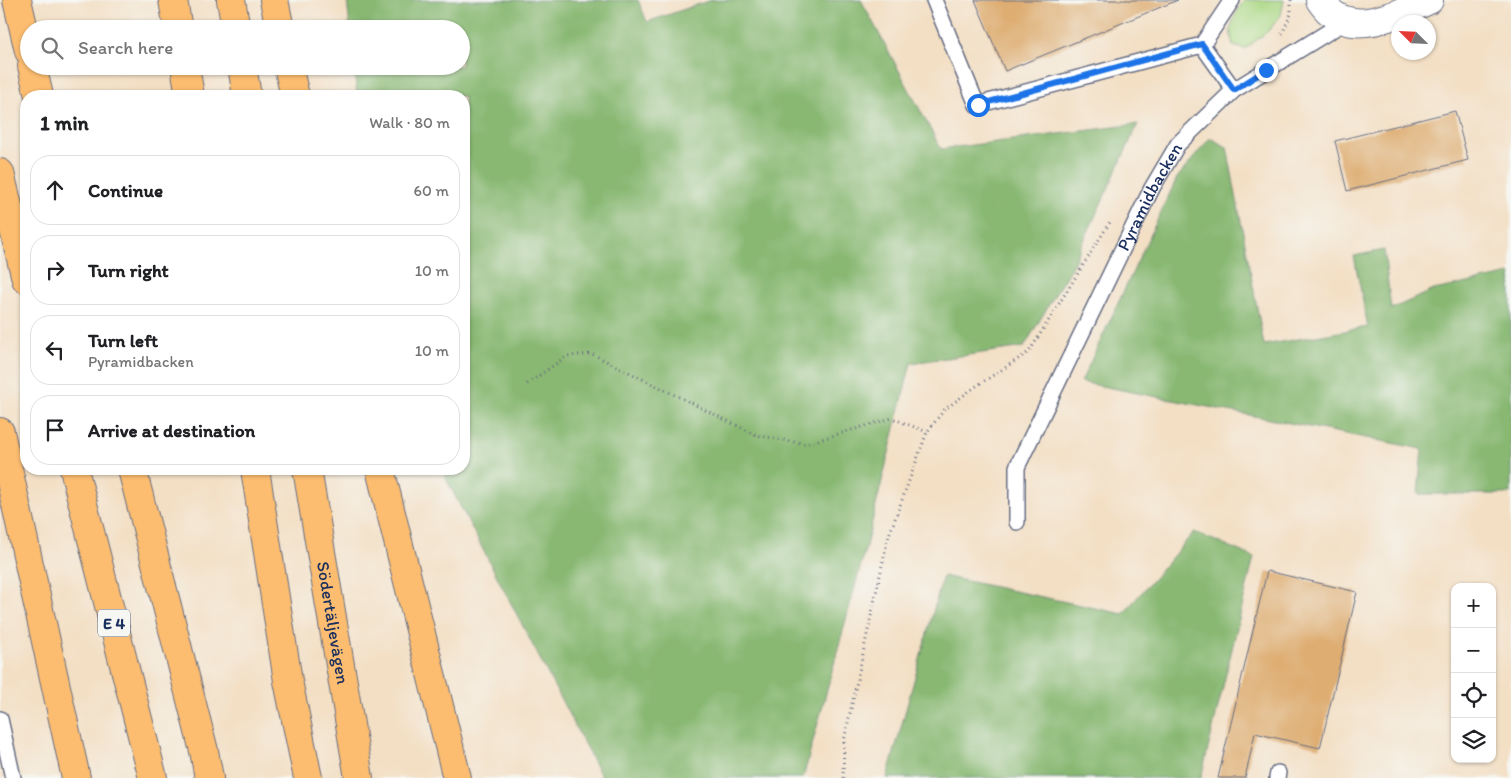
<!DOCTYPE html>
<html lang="en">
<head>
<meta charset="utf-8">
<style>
  body { margin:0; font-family:Itim,sans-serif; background:#f2f2f2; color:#202124 }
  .controls { position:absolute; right:15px; bottom:15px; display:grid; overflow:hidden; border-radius:10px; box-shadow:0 1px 4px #0004 }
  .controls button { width:45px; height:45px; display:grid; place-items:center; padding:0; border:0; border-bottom:1px solid #e0e0e0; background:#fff; color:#202124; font:25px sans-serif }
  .compass { position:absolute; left:1391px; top:15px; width:45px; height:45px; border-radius:50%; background:#fff; box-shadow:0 1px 4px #0004; rotate:294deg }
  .stop { position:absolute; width:15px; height:15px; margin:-11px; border:4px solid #1a73e8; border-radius:50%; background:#fff }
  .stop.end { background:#1a73e8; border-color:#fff; box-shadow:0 1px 5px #0008 }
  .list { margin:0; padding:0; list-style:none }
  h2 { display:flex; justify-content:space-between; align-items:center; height:65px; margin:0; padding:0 20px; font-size:21px }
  h2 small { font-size:16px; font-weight:400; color:#757577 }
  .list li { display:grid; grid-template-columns:32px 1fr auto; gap:15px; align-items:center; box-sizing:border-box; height:70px; margin:0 10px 10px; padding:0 10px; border:1px solid #e0e0e0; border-radius:20px }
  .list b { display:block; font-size:19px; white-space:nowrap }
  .list p { margin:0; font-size:16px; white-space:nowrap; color:#757577 }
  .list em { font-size:16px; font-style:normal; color:#757577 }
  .icon { flex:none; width:28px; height:28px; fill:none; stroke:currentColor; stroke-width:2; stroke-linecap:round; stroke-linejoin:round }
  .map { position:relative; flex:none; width:1511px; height:778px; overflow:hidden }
  .search { position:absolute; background:#fff; box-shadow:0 1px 4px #0004; left:20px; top:20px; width:450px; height:55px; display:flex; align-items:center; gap:12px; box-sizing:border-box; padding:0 18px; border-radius:28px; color:#757577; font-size:19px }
  .panel { position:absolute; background:#fff; box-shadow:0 1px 4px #0004; left:20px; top:90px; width:450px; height:385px; border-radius:20px }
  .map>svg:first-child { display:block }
</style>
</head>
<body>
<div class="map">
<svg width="1511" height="778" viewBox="0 0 1511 778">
  <rect width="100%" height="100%" fill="#f6f6f2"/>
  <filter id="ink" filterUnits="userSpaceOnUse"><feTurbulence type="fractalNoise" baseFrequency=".02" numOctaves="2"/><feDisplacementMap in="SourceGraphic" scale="10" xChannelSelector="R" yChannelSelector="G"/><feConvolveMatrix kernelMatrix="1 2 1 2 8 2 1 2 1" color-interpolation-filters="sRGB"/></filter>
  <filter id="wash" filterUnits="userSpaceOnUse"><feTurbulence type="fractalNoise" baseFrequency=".0096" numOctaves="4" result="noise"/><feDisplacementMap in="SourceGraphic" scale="20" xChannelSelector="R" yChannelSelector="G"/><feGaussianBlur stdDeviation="1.12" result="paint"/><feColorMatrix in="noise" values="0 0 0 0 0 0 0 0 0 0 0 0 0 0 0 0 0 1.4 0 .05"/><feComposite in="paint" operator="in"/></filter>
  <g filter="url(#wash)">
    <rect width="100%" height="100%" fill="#f3dfc4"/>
    <path fill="#abd884" stroke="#638471" d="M1244,0H1284L1281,15L1269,30L1245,49L1233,46L1230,30L1235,15Z"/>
    <g fill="#88b872" stroke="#527468">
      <path d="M347,0H638L647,22L711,0H861L941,149L1138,124L1073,264L1024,347L911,363L866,546L803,778H602L441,469H464V96H357L354,66H461V29H350Z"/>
      <path d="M1210,138L1227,147L1264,345L1368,327L1354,256L1384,250L1391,309L1434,290L1511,274V494H1418L1422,449L1081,382L1177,178Z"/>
      <path d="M1194,532L1254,557L1201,778H887L943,576L1123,614Z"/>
    </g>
    <g id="blocks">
      <g fill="#dead72">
        <path d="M975,0H1178L1005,71Z"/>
        <path d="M1455,111L1468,160L1347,191L1335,141Z"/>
        <path d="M1267,571L1357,592L1320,748L1255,733L1245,778H1218Z"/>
      </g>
    </g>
  </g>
  <g filter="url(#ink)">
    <use href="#blocks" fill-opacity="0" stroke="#676d82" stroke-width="1"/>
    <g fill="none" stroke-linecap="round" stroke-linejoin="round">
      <defs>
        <g id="lane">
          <path d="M934,0L977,105L1202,45L1232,0"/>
          <path d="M1202,45L1234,90"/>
          <path id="s1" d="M1017,522V467L1152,188L1178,144L1234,90L1346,21"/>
          <path d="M0,719L13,778"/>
          <path d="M1277,778L1278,773"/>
        </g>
        <path id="street" d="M1320,0C1347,42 1394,15 1429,0"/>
        <g id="highway">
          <path d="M17,0L29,51"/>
          <path d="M173,0L178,29"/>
          <path d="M231,0L236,29"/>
          <path d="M274,0L280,29"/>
          <path d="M32,66L39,96"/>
          <path d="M185,66L190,96"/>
          <path d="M242,66L247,96"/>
          <path d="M288,66L295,96"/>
          <path d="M0,173L26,279"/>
          <path d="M0,432L76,778"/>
          <path d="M74,469L153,778"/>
          <path d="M132,469L204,751L209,778"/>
          <path d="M255,469L288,681L308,778"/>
          <path id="s2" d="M307,469L359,778"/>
          <path d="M380,469L457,778"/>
        </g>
      </defs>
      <use href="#lane" stroke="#676d82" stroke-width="18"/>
      <use href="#street" stroke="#676d82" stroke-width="30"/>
      <use href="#highway" stroke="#676d82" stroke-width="30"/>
      <g stroke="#676d82" stroke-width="3" stroke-dasharray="1 4" stroke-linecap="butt">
        <path d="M1282,34L1291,14V0"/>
        <path d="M527,384L567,356L592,354L756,435L805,444L892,418L927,432"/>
        <path d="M843,778L844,741L888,538L927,432L944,410L975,387L1029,352L1110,222"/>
      </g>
      <use href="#lane" stroke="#fff" stroke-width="15"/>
      <use href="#street" stroke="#fff" stroke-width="28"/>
      <use href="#highway" stroke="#fcbd6f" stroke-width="28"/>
    </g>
  </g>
  <g fill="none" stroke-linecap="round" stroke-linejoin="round" filter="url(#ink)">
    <path stroke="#1a73e8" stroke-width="6" d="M978,105L1202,44L1234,90L1266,70"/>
  </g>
  <g text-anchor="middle" stroke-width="4.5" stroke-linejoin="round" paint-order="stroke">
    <rect fill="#f6f6f2" stroke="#5d6b8a" stroke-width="1" x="98" y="609.5" width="32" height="27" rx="4"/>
    <g font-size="16" font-weight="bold" fill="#1b2f5e">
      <text x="114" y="629">E 4</text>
    </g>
    <g font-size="18" fill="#1b2f5e" stroke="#f6f6f2">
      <text dy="6" stroke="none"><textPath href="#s1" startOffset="356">Pyramidbacken</textPath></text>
      <text dy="6" stroke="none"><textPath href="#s2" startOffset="156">Södertäljevägen</textPath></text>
    </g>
  </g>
</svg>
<div class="controls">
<button>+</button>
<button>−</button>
<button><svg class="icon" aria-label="locate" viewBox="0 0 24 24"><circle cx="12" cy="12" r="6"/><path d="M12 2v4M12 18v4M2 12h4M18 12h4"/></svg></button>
<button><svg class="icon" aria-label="layers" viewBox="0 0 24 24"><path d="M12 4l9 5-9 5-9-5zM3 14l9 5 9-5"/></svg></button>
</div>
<svg class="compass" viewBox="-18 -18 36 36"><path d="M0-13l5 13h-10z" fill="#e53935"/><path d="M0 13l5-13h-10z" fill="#757577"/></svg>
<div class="stop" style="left:978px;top:105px"></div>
<div class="stop end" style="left:1266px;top:70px"></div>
<div class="search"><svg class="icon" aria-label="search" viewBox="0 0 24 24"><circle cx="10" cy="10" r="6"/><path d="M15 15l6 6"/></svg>Search here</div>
<section class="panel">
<h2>1 min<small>Walk · 80 m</small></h2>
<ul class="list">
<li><svg class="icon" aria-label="ahead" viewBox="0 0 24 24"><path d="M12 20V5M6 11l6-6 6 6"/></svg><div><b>Continue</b></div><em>60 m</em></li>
<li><svg class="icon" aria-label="right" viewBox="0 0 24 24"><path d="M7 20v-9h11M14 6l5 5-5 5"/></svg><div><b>Turn right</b></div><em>10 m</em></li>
<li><svg class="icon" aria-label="left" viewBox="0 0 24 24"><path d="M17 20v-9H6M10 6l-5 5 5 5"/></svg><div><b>Turn left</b><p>Pyramidbacken</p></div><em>10 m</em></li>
<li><svg class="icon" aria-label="arrive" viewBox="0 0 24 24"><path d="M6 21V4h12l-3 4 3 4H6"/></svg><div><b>Arrive at destination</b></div></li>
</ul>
</section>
</div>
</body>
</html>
